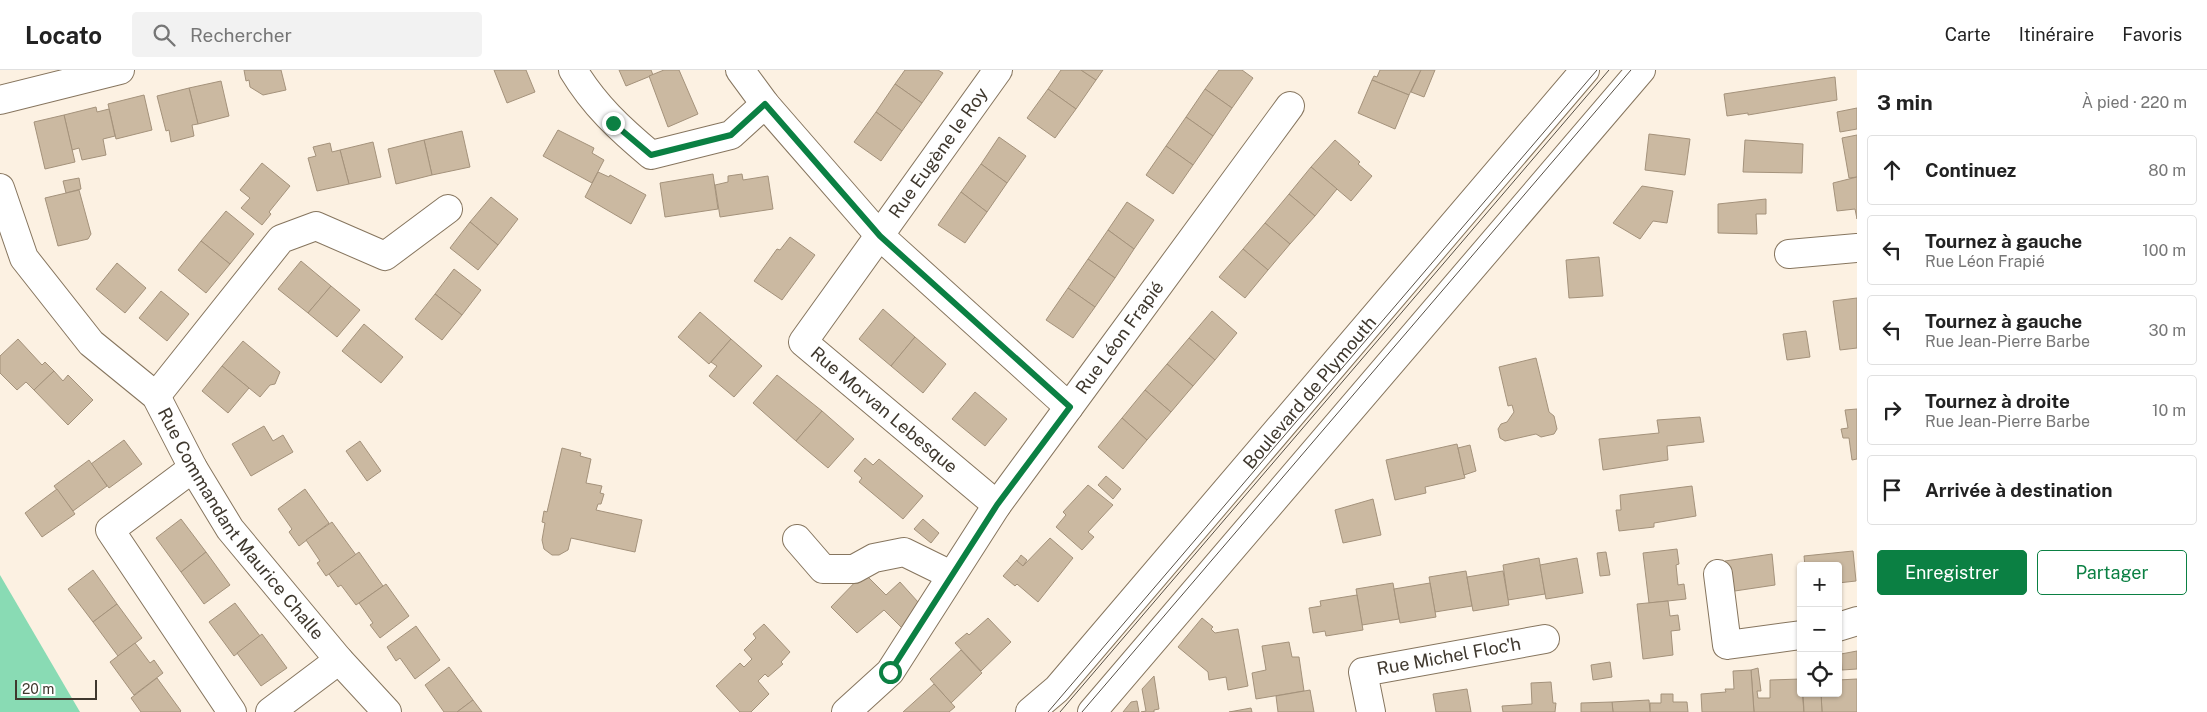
<!DOCTYPE html>
<html lang="fr">
<head>
<meta charset="utf-8">
<style>
  body { margin:0; font-family:"Public Sans",sans-serif; background:#f2f2f2; color:#222 }
  .controls { position:absolute; right:15px; bottom:15px; display:grid; overflow:hidden; border-radius:5px; box-shadow:0 1px 4px #0004 }
  .controls button { width:45px; height:45px; display:grid; place-items:center; padding:0; border:0; border-bottom:1px solid #e0e0e0; background:#fff; color:#222; font:25px sans-serif }
  .scale { position:absolute; left:15px; bottom:12px; width:82px; box-sizing:border-box; padding-left:5px; border:2px solid #3f382e; border-top:0; font-size:14px; line-height:18px; white-space:nowrap; color:#3f382e; -webkit-text-stroke:4px #fff; paint-order:stroke }
  .stop { position:absolute; width:15px; height:15px; margin:-11px; border:4px solid #0b8043; border-radius:50%; background:#fff }
  .stop.end { background:#0b8043; border-color:#fff; box-shadow:0 1px 5px #0008 }
  .list { margin:0; padding:0; list-style:none }
  h2 { display:flex; justify-content:space-between; align-items:center; height:65px; margin:0; padding:0 20px; font-size:21px }
  h2 small { font-size:16px; font-weight:400; color:#767676 }
  .list li { display:grid; grid-template-columns:32px 1fr auto; gap:15px; align-items:center; box-sizing:border-box; height:70px; margin:0 10px 10px; padding:0 10px; border:1px solid #e0e0e0; border-radius:5px }
  .list b { display:block; font-size:19px; white-space:nowrap }
  .list p { margin:0; font-size:16px; white-space:nowrap; color:#767676 }
  .list em { font-size:16px; font-style:normal; color:#767676 }
  .actions { display:flex; gap:10px; padding:15px 20px }
  .actions a { flex:1; padding:11px 0; border:1px solid #0b8043; border-radius:5px; text-align:center; font-size:18px; color:#0b8043 }
  .actions .main { background:#0b8043; color:#fff }
  .icon { flex:none; width:28px; height:28px; fill:none; stroke:currentColor; stroke-width:2; stroke-linecap:round; stroke-linejoin:round }
  .map { position:relative; flex:none; width:1857px; height:642px; overflow:hidden }
  header { display:flex; align-items:center; gap:30px; box-sizing:border-box; height:70px; padding:0 25px; background:#fff; border-bottom:1px solid #e0e0e0 }
  header strong { font-size:24px }
  nav { display:flex; gap:28px; margin-inline-start:auto; font-size:18px }
  .search { width:350px; height:45px; background:#f2f2f2; display:flex; align-items:center; gap:12px; box-sizing:border-box; padding:0 18px; border-radius:5px; color:#767676; font-size:19px }
  main { display:flex }
  aside { flex:1; background:#fff }
  .map>svg:first-child { display:block }
</style>
</head>
<body>
<header>
<strong>Locato</strong>
<div class="search"><svg class="icon" aria-label="search" viewBox="0 0 24 24"><circle cx="10" cy="10" r="6"/><path d="M15 15l6 6"/></svg>Rechercher</div>
<nav><a>Carte</a><a>Itinéraire</a><a>Favoris</a></nav>
</header>
<main>
<div class="map">
<svg width="1857" height="642" viewBox="0 0 1857 642">
  <rect width="100%" height="100%" fill="#fcf1e2"/>
  <path fill="#89dbb4" d="M0,505L80,642H0Z"/>
  <g fill="#cbb9a1" stroke="#a4927b">
    <path d="M244,0H281L286,20L263,25L250,17L249,10L246,11Z"/>
    <path d="M494,0H526L535,22L507,33Z"/>
    <path d="M619,0H651L653,5L626,16Z"/>
    <path d="M664,0H679L698,44L668,57L649,6Z"/>
    <path d="M905,0H938L943,3L922,33L895,14Z"/>
    <path d="M1061,0H1081L1096,10L1076,39L1048,19Z"/>
    <path d="M1081,0H1103L1096,10Z"/>
    <path d="M1219,0H1242L1253,8L1232,38L1205,19Z"/>
    <path d="M1380,0H1421L1409,25L1372,10L1374,6L1377,7Z"/>
    <path d="M1421,0H1435L1424,27L1411,22Z"/>
    <path d="M1835,7L1837,30L1748,45V43L1727,46L1724,24Z"/>
    <path d="M1372,10L1409,25L1395,59L1358,43Z"/>
    <path d="M221,11L229,46L198,54L189,18Z"/>
    <path d="M895,14L922,33L902,61L876,42Z"/>
    <path d="M189,18L198,54L192,55L194,66L171,72L169,60L166,61L157,26Z"/>
    <path d="M1048,19L1076,39L1055,68L1027,48Z"/>
    <path d="M1205,19L1232,38L1213,66L1186,47Z"/>
    <path d="M144,25L152,60L116,69L108,34Z"/>
    <path d="M96,37L97,42L109,39L115,66L103,69L106,85L82,90L79,78L72,80L64,45Z"/>
    <path d="M1857,38V59L1840,62L1837,42Z"/>
    <path d="M876,42L902,61L881,91L854,72Z"/>
    <path d="M64,45L75,92L45,99L34,52Z"/>
    <path d="M1186,47L1213,66L1193,95L1166,76Z"/>
    <path d="M558,60L594,78L592,83L604,90L592,113L543,86Z"/>
    <path d="M462,61L470,97L432,105L424,70Z"/>
    <path d="M1649,64L1690,69L1685,105L1645,100Z"/>
    <path d="M1857,65V107L1849,108L1842,68Z"/>
    <path d="M999,67L1026,86L1007,113L981,94Z"/>
    <path d="M424,70L432,105L396,114L388,79Z"/>
    <path d="M1335,70L1360,92L1358,94L1372,106L1351,131L1311,97Z"/>
    <path d="M1745,70L1803,74L1802,103L1743,102Z"/>
    <path d="M373,72L381,107L349,114L340,80Z"/>
    <path d="M330,73L332,82L340,80L349,114L317,121L308,88L316,86L313,77Z"/>
    <path d="M1166,76L1193,95L1173,124L1146,105Z"/>
    <path d="M262,93L290,116L269,142L271,144L262,155L241,138L250,128L240,120Z"/>
    <path d="M981,94L1007,113L987,142L961,122Z"/>
    <path d="M1311,97L1337,119L1315,146L1289,124Z"/>
    <path d="M598,102L609,107L610,105L646,125L631,154L585,127Z"/>
    <path d="M713,104L718,139L665,147L660,113Z"/>
    <path d="M742,104L743,110L768,106L773,139L720,147L715,115L728,112V106Z"/>
    <path d="M1857,107V149L1855,139L1837,141L1833,113Z"/>
    <path d="M79,108L81,119L66,123L63,111Z"/>
    <path d="M1642,116L1673,121L1667,153L1653,151L1640,169L1613,153Z"/>
    <path d="M79,120L91,164L88,169L58,176L45,128Z"/>
    <path d="M961,122L987,142L965,173L938,155Z"/>
    <path d="M1289,124L1315,146L1290,174L1265,153Z"/>
    <path d="M491,127L518,149L498,175L470,152Z"/>
    <path d="M1766,129V144H1756L1757,164L1718,163V134Z"/>
    <path d="M1127,132L1154,150L1134,179L1108,160Z"/>
    <path d="M226,141L254,164L230,194L201,171Z"/>
    <path d="M470,152L498,175L478,200L450,178Z"/>
    <path d="M1265,153L1290,174L1268,200L1243,179Z"/>
    <path d="M1108,160L1134,179L1115,208L1088,189Z"/>
    <path d="M790,167L815,185L782,230L754,211L777,179L780,180Z"/>
    <path d="M201,171L230,194L206,223L178,200Z"/>
    <path d="M1243,179L1268,200L1245,228L1219,207Z"/>
    <path d="M1599,187L1603,226L1569,228L1566,190Z"/>
    <path d="M1088,189L1115,208L1095,237L1068,218Z"/>
    <path d="M301,191L331,216L308,243L278,219Z"/>
    <path d="M117,193L146,218L125,243L96,219Z"/>
    <path d="M454,199L481,220L462,245L435,224Z"/>
    <path d="M331,216L360,240L337,267L308,243Z"/>
    <path d="M1068,218L1095,237L1073,268L1046,250Z"/>
    <path d="M161,221L189,244L167,271L139,248Z"/>
    <path d="M435,224L462,245L442,270L415,249Z"/>
    <path d="M1857,228V278L1840,280L1833,231Z"/>
    <path d="M883,239L915,267L891,296L859,269Z"/>
    <path d="M1212,241L1237,263L1215,290L1189,268Z"/>
    <path d="M700,242L731,269L709,294L678,267Z"/>
    <path d="M364,254L403,287L381,313L342,281Z"/>
    <path d="M1806,261L1810,287L1787,290L1783,264Z"/>
    <path d="M915,267L946,294L923,323L891,296Z"/>
    <path d="M1189,268L1215,290L1193,316L1167,294Z"/>
    <path d="M18,269L42,295L45,292L54,301L34,320L26,312L17,320L0,303V286Z"/>
    <path d="M731,269L762,296L734,327L709,306L717,296L711,292Z"/>
    <path d="M243,271L280,302L275,314L270,315L260,327L222,296Z"/>
    <path d="M1536,288L1549,342L1554,346L1557,359L1554,364L1541,367L1536,364L1505,371L1500,368L1498,359L1501,354L1507,352L1514,342L1512,335L1508,336L1499,297Z"/>
    <path d="M1167,294L1193,316L1171,342L1145,320Z"/>
    <path d="M222,296L249,318L228,343L202,321Z"/>
    <path d="M54,301L63,311L68,305L93,330L68,355L34,320Z"/>
    <path d="M777,305L822,341L796,371L753,333Z"/>
    <path d="M1145,320L1171,342L1147,370L1122,348Z"/>
    <path d="M975,322L1007,349L985,376L952,349Z"/>
    <path d="M1857,339V389L1852,390L1849,368H1843L1841,359L1848,358L1845,340Z"/>
    <path d="M822,341L854,369L828,398L796,371Z"/>
    <path d="M1700,347L1704,372L1667,376L1668,390L1603,400L1599,369L1659,363L1657,350Z"/>
    <path d="M1122,348L1147,370L1123,399L1098,377Z"/>
    <path d="M264,356L273,371L283,365L293,382L251,406L232,374Z"/>
    <path d="M124,370L142,394L109,418L91,394Z"/>
    <path d="M360,371L381,401L367,411L346,381Z"/>
    <path d="M1457,374L1465,408L1425,417L1426,423L1395,430L1386,390Z"/>
    <path d="M1470,375L1476,401L1464,405L1458,378Z"/>
    <path d="M562,378L581,383L580,386L591,389L586,413L602,416L600,423L604,424L601,434H598L596,440L642,450L635,482L571,468L568,480L559,485H552L544,479L542,470L545,453L542,452L544,441L547,442Z"/>
    <path d="M865,388L873,395L879,389L923,426L903,449L859,412L862,408L854,401Z"/>
    <path d="M89,390L107,416L73,441L54,416Z"/>
    <path d="M1106,406L1121,419L1113,429L1098,415Z"/>
    <path d="M1088,415L1113,435L1088,462L1094,467L1082,480L1056,457L1066,445L1063,442Z"/>
    <path d="M1692,416L1696,446L1654,453V457L1619,461L1616,440H1621L1620,425Z"/>
    <path d="M57,419L75,444L42,467L25,443Z"/>
    <path d="M305,419L329,453L299,476L289,462L292,459L278,439Z"/>
    <path d="M1373,429L1381,465L1343,473L1335,440Z"/>
    <path d="M181,449L206,482L181,502L156,468Z"/>
    <path d="M923,449L939,463L931,473L914,459Z"/>
    <path d="M332,452L356,485L326,506L317,493L320,491L306,470Z"/>
    <path d="M1050,468L1073,488L1038,532L1017,514L1015,516L1003,506L1017,490L1023,496Z"/>
    <path d="M1677,479L1679,494L1676,495L1678,515L1684,514L1686,529L1649,533L1643,483Z"/>
    <path d="M1853,481L1856,511L1838,513V496H1805L1804,486Z"/>
    <path d="M206,482L230,515L204,534L181,502Z"/>
    <path d="M359,482L383,516L356,535L341,515L338,517L329,504Z"/>
    <path d="M1606,482L1610,505L1600,506L1597,483Z"/>
    <path d="M1772,484L1775,515L1728,522L1725,491Z"/>
    <path d="M1021,485L1027,490L1023,496L1017,491Z"/>
    <path d="M1539,488L1545,524L1508,530L1503,495Z"/>
    <path d="M1577,488L1583,523L1546,529L1540,495Z"/>
    <path d="M93,500L117,534L93,552L68,519Z"/>
    <path d="M1466,501L1472,536L1435,542L1429,507Z"/>
    <path d="M1503,501L1509,535L1473,541L1467,507Z"/>
    <path d="M864,503L886,525L900,512L918,532L902,558L884,540L857,563L831,537Z"/>
    <path d="M1393,513L1399,549L1362,555L1356,519Z"/>
    <path d="M1430,513L1436,547L1400,553L1394,519Z"/>
    <path d="M386,514L409,546L380,568L370,555L373,553L359,533Z"/>
    <path d="M1357,525L1363,560L1326,566L1325,561L1313,563L1309,538L1321,536L1320,531Z"/>
    <path d="M1668,531L1670,546L1678,545L1680,560L1671,561L1673,585L1643,589L1637,534Z"/>
    <path d="M235,533L260,566L234,586L209,552Z"/>
    <path d="M117,534L142,568L118,586L93,552Z"/>
    <path d="M988,548L1011,572L981,601L955,573L967,563L969,565Z"/>
    <path d="M1202,548L1213,557L1211,559L1215,563L1238,559L1248,616L1228,620L1226,607L1209,610L1208,602L1178,577Z"/>
    <path d="M764,554L790,582L781,592L783,594L768,607L765,604L758,611L769,624L751,642H740L716,616L740,593L744,597L752,589L744,580L756,568L753,564Z"/>
    <path d="M416,556L440,590L415,609L400,588L396,591L387,577Z"/>
    <path d="M262,564L287,598L261,616L237,583Z"/>
    <path d="M1289,572L1292,587H1299L1304,621L1256,629L1252,603L1266,600L1262,576Z"/>
    <path d="M135,573L150,593L154,590L163,603L134,625L110,592Z"/>
    <path d="M961,580L982,603L951,633L930,609Z"/>
    <path d="M1857,581V599L1842,600L1841,584Z"/>
    <path d="M1610,592L1612,607L1593,610L1591,595Z"/>
    <path d="M449,597L473,630L457,642H444L425,615Z"/>
    <path d="M1758,598L1761,621H1757L1758,628H1770V610L1801,609L1804,642H1754L1751,600Z"/>
    <path d="M1751,600L1754,642H1702L1701,624L1726,622L1725,619H1734L1733,601Z"/>
    <path d="M1154,606L1159,639L1154,640V642H1141L1146,641L1142,619Z"/>
    <path d="M157,608L181,641L180,642H141L131,628Z"/>
    <path d="M1857,609V642H1822L1821,623H1838V610Z"/>
    <path d="M1551,612L1553,633H1556L1555,642H1503L1502,636L1532,634L1531,613Z"/>
    <path d="M934,614L955,637L949,642H903Z"/>
    <path d="M1467,619L1471,642H1436L1433,624Z"/>
    <path d="M1310,620L1314,642H1278L1276,626Z"/>
    <path d="M1803,623H1821L1822,642H1804Z"/>
    <path d="M1661,624H1673V632H1687L1688,642H1650V633H1661Z"/>
    <path d="M473,630L482,642H457Z"/>
    <path d="M1649,630L1650,642H1613L1612,632Z"/>
    <path d="M1137,631L1139,642H1123L1131,632Z"/>
    <path d="M1612,632L1613,642H1581V633Z"/>
    <path d="M1251,638L1252,642H1229Z"/>
  </g>
  <g fill="none" stroke-linecap="round" stroke-linejoin="round">
    <defs>
      <g id="minor">
        <path d="M573,0C594,35 620,59 651,85L731,65L765,34"/>
        <path id="s1" d="M740,0L765,34L880,166L1069,337L1290,36"/>
        <path d="M0,30L120,0"/>
        <path id="s2" d="M0,118L24,188L91,273L156,326L193,398L230,459L339,590L387,642"/>
        <path d="M1789,184L1857,178"/>
        <path d="M156,326L281,169L316,156L385,186L448,139"/>
        <path d="M193,398L110,460L232,642"/>
        <path id="s3" d="M997,435L803,272L998,0"/>
        <path d="M797,469L823,499H854L874,488L904,482L951,505"/>
        <path d="M1718,504L1727,575L1801,565"/>
        <path d="M1838,557L1857,551"/>
        <path d="M270,642L339,590"/>
        <path d="M846,642L890,602L997,435L1069,337"/>
        <path id="s4" d="M1371,642L1363,602L1545,569"/>
      </g>
      <g id="major">
        <path id="s5" d="M1030,642L1057,619L1585,0"/>
        <path d="M1092,642L1641,0"/>
      </g>
    </defs>
    <use href="#minor" stroke="#86755e" stroke-width="30"/>
    <use href="#major" stroke="#86755e" stroke-width="30"/>
    <use href="#minor" stroke="#fff" stroke-width="28"/>
    <use href="#major" stroke="#fff" stroke-width="28"/>
    <g stroke="#574f45" stroke-width="1">
      <path d="M1048,642L1597,0"/>
      <path d="M1060,642L1609,0"/>
      <path d="M1082,642L1631,0"/>
    </g>
  </g>
  <g fill="none" stroke-linecap="round" stroke-linejoin="round">
    <path stroke="#0b8043" stroke-width="6" d="M613,53L651,85L731,65L765,34L880,166L1070,337L997,435L890,602"/>
  </g>
  <g text-anchor="middle" stroke-width="5" stroke-linejoin="round" paint-order="stroke">
    <g font-size="18" fill="#3f382e" stroke="#fff">
      <text dy="6" stroke="none"><textPath href="#s3" startOffset="486">Rue Eugène le Roy</textPath></text>
      <text dy="6" stroke="none"><textPath href="#s1" startOffset="558">Rue Léon Frapié</textPath></text>
      <text dy="6" stroke="none"><textPath href="#s5" startOffset="425">Boulevard de Plymouth</textPath></text>
      <text transform="translate(884 340) rotate(40)" y="6">Rue Morvan Lebesque</text>
      <text dy="6" stroke="none"><textPath href="#s2" startOffset="420">Rue Commandant Maurice Challe</textPath></text>
      <text dy="6" stroke="none"><textPath href="#s4" startOffset="128">Rue Michel Floc'h</textPath></text>
    </g>
  </g>
</svg>
<div class="controls">
<button>+</button>
<button>−</button>
<button><svg class="icon" aria-label="locate" viewBox="0 0 24 24"><circle cx="12" cy="12" r="6"/><path d="M12 2v4M12 18v4M2 12h4M18 12h4"/></svg></button>
</div>
<div class="scale">20 m</div>
<div class="stop" style="left:890px;top:602px"></div>
<div class="stop end" style="left:613px;top:53px"></div>
</div>
<aside>
<h2>3 min<small>À pied · 220 m</small></h2>
<ul class="list">
<li><svg class="icon" aria-label="ahead" viewBox="0 0 24 24"><path d="M12 20V5M6 11l6-6 6 6"/></svg><div><b>Continuez</b></div><em>80 m</em></li>
<li><svg class="icon" aria-label="left" viewBox="0 0 24 24"><path d="M17 20v-9H6M10 6l-5 5 5 5"/></svg><div><b>Tournez à gauche</b><p>Rue Léon Frapié</p></div><em>100 m</em></li>
<li><svg class="icon" aria-label="left" viewBox="0 0 24 24"><path d="M17 20v-9H6M10 6l-5 5 5 5"/></svg><div><b>Tournez à gauche</b><p>Rue Jean-Pierre Barbe</p></div><em>30 m</em></li>
<li><svg class="icon" aria-label="right" viewBox="0 0 24 24"><path d="M7 20v-9h11M14 6l5 5-5 5"/></svg><div><b>Tournez à droite</b><p>Rue Jean-Pierre Barbe</p></div><em>10 m</em></li>
<li><svg class="icon" aria-label="arrive" viewBox="0 0 24 24"><path d="M6 21V4h12l-3 4 3 4H6"/></svg><div><b>Arrivée à destination</b></div></li>
</ul>
<div class="actions"><a class="main">Enregistrer</a><a>Partager</a></div>
</aside>
</main>
</body>
</html>
